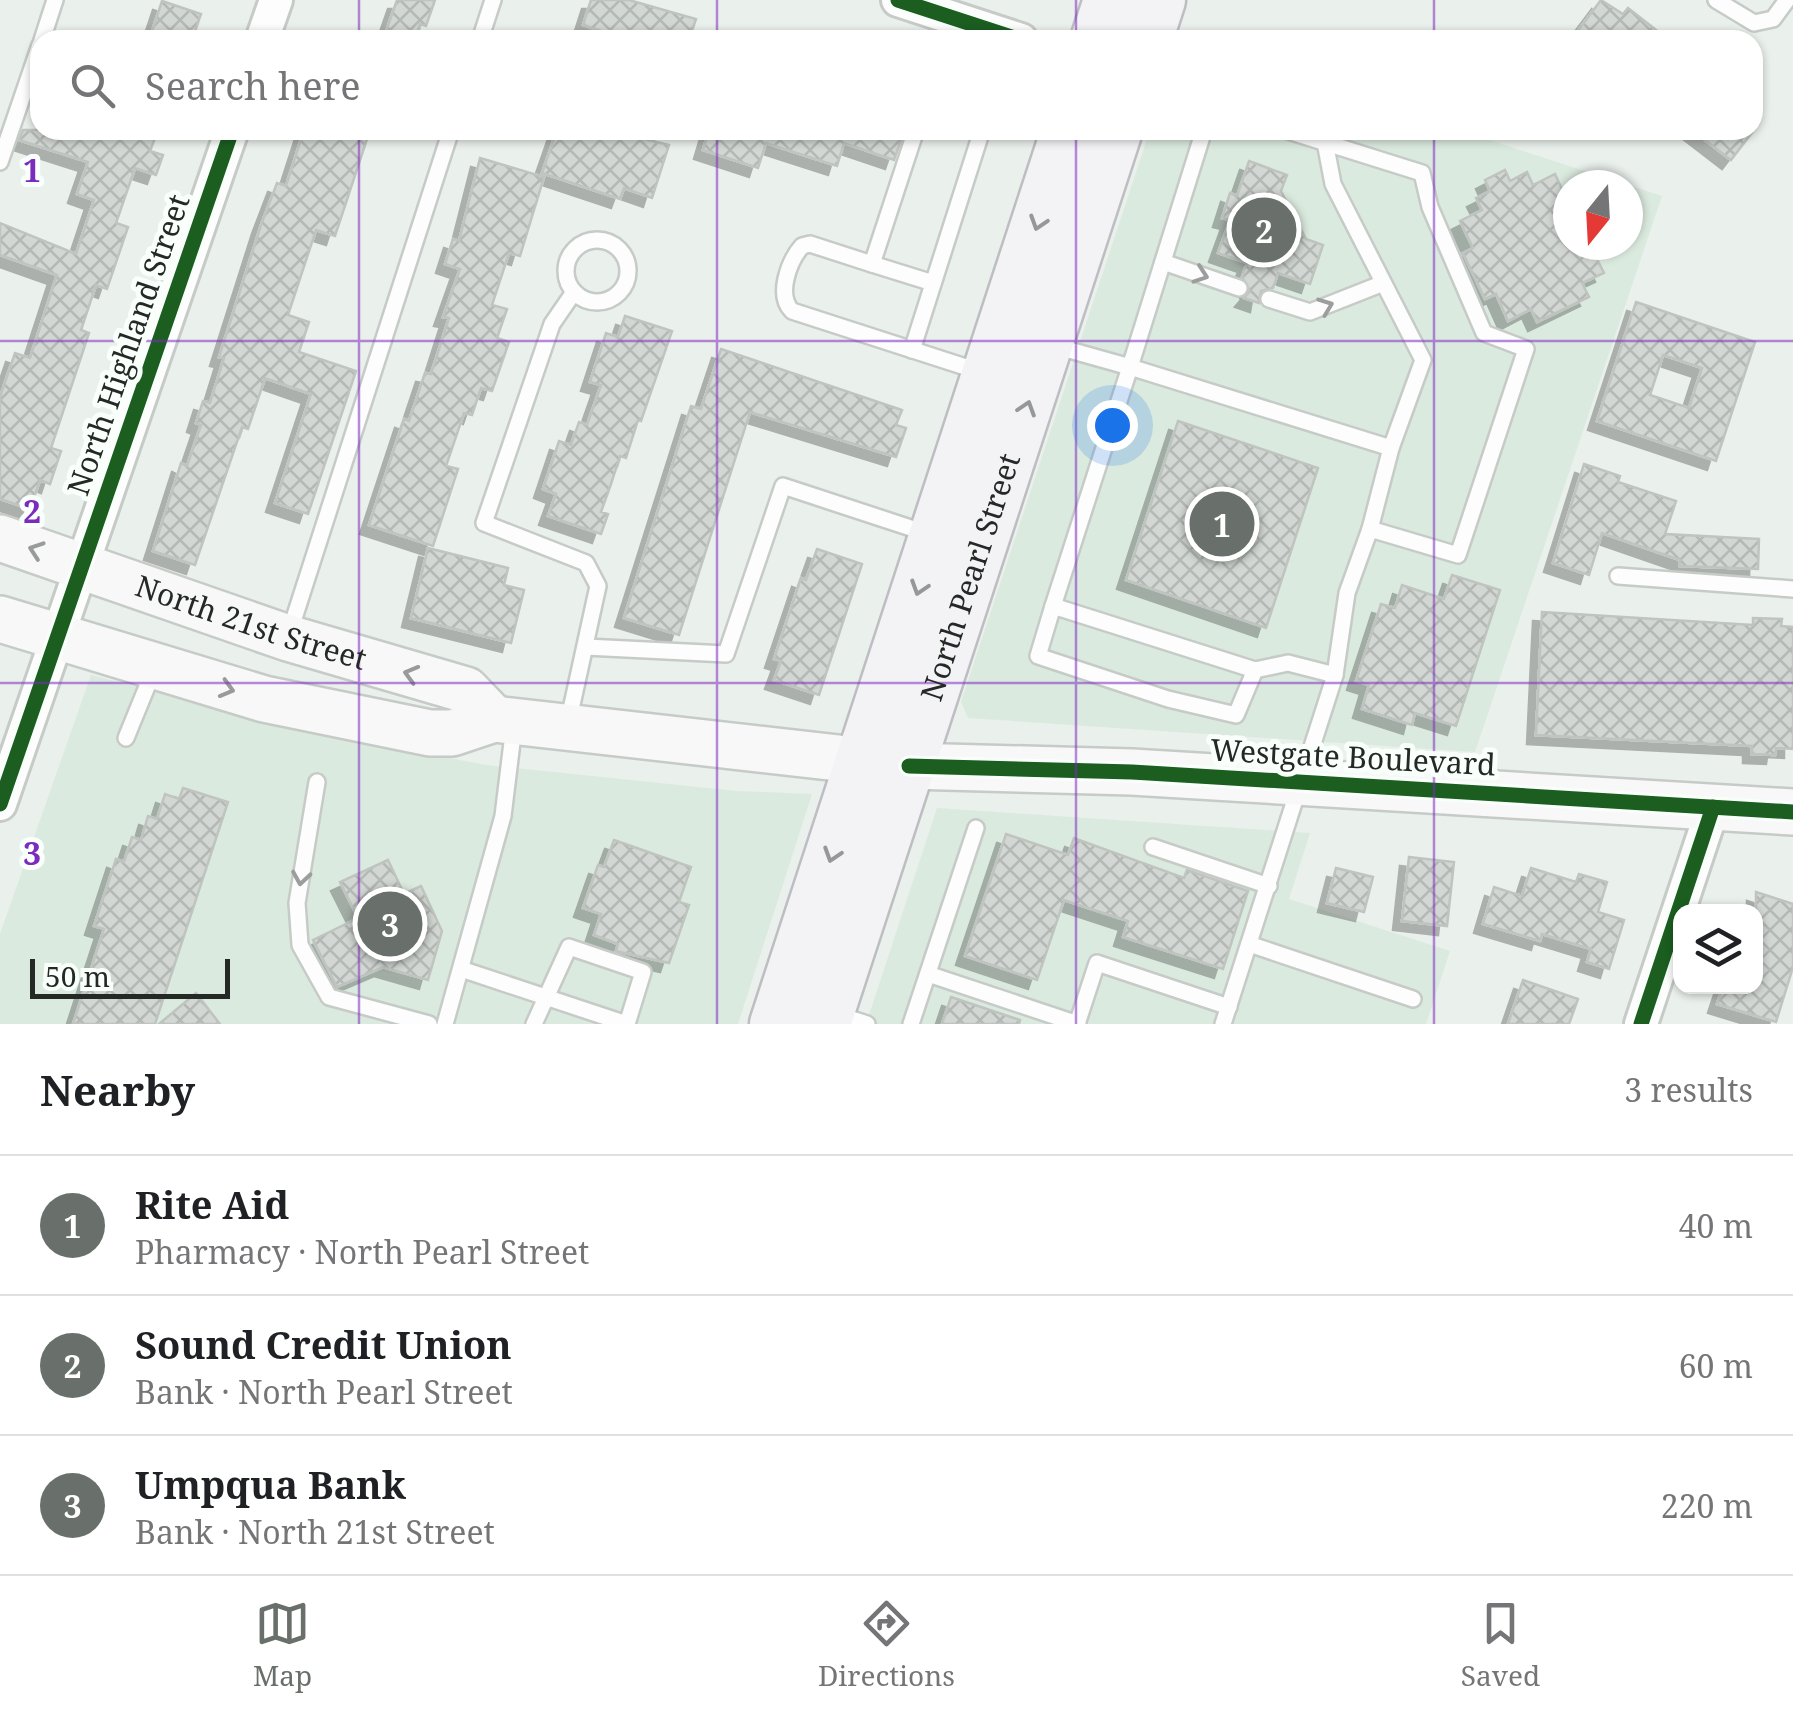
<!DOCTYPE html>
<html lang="en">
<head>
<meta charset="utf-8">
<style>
  body { margin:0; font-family:"Noto Serif",serif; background:#f6f6f6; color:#202124 }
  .controls { position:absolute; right:30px; bottom:30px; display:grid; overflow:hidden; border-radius:20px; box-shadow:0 2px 8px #0004 }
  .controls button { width:90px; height:90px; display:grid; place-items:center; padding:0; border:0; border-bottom:2px solid #e0e0e0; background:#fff; color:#202124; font:50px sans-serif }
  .compass { position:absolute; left:1553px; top:170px; width:90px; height:90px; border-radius:50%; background:#fff; box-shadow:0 2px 8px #0004; rotate:198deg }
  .scale { position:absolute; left:30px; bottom:25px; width:200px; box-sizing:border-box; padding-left:10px; border:5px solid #242926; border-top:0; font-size:28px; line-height:35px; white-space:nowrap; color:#242926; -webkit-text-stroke:8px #f9fffb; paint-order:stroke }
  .you { position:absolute; left:1112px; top:425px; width:35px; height:35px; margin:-25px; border:8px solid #fff; border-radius:50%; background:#1a73e8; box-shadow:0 0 0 15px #1a73e833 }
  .badge { display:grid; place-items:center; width:65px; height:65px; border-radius:50%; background:#696f6b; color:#fff; font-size:32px; font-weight:700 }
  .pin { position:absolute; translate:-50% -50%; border:5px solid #fff; box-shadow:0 2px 10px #0006 }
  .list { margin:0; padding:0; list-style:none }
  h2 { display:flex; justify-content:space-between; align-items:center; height:130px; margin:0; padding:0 40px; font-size:42px }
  h2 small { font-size:32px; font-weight:400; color:#757577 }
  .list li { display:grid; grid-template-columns:65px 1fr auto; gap:30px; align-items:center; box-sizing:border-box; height:140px; padding:0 40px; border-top:2px solid #e0e0e0 }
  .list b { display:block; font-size:38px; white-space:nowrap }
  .list p { margin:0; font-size:32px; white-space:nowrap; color:#757577 }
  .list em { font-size:32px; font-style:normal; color:#757577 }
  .icon { flex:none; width:55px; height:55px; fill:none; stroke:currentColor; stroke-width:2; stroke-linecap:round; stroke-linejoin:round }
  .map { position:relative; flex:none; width:1793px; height:1024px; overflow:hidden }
  .search { position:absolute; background:#fff; box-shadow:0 2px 8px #0004; left:30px; right:30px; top:30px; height:110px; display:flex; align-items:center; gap:25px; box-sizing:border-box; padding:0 35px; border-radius:30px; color:#757577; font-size:38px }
  .sheet { height:550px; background:#fff }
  nav { display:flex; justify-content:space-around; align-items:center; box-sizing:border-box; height:140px; border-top:2px solid #e0e0e0; background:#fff; font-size:28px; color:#757577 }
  nav a { display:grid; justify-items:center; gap:5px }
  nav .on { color:#696f6b }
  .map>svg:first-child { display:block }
</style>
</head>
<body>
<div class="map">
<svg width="1793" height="1024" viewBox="0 0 1793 1024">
  <defs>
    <pattern id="building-cross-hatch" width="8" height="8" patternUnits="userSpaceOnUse" patternTransform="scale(2.5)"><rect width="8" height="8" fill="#d2d7d3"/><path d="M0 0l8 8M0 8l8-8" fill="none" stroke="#b4b9b5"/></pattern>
    <filter id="shadow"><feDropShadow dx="-9" dy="9" stdDeviation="0" flood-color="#0004"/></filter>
  </defs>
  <rect width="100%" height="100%" fill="#eaf0eb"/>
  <g fill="#dbeadf">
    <path d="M1150,130H1459L1627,185H1568V245H1628V185L1662,196L1475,752L968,718L961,702Z"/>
    <path d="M91,675L314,732L486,765L736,791L812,794L738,1024H0V934Z"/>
    <path d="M937,808L1310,833L1289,899L1450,951L1426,1024H866Z"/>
  </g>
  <g fill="url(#building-cross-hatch)" stroke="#bfc4c0" stroke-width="2.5" fill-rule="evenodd" filter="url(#shadow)">
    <path d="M397,0H435L426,26L420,24L414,40H383Z"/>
    <path d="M591,0H629L696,19L689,40H629L583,25Z"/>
    <path d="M1601,0L1623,14L1628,8L1669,40H1571Z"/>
    <path d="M162,1L201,14L192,40H149Z"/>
    <path d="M23,130H158L150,151L163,155L156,175L135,168L116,223L128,227L107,289L96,285L81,330L89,333L51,448L61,451L50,484L40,480L30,509L0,499V397L15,353L30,358L57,275L0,255V223L76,254L94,200L77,194L88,162L19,140Z"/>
    <path d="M304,130H370L335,236L316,230L288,315L309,322L299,352L356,371L308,514L275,503L311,394L265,378L248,429L242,427L195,565L153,551L181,463L187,466L201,425L196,423L203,401L210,403L224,358L219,357L261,225L277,183L286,186Z"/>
    <path d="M557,130H606L669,145L652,198L624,188L620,199L542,173Z"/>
    <path d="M709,130H882L902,137L894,160L844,143L837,166L766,143L758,168L703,150Z"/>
    <path d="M1692,130H1754L1731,160Z"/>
    <path d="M480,158L544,177L520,256L509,253L492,305L507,309L497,338L509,342L492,391L481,388L472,415L464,413L446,466L458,469L433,546L369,525L404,419L409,421L425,373L431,374L449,318L443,317L460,269L445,264L453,239L459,241Z"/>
    <path d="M1249,161L1287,175L1281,191L1306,239L1323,245L1310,284L1278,273L1273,288L1261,291L1259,303L1244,298L1250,291L1242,277L1247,263L1218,253L1230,220L1222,218L1230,193L1237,196Z"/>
    <path d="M1505,170L1510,181L1527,172L1533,185L1555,174L1568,202V245H1590L1604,273L1582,283L1589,297L1537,322L1531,309L1508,321L1496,294L1485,299L1463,253L1473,248L1460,221L1482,210L1476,198L1490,191L1485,180Z"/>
    <path d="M1636,302L1755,342L1716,461L1597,421ZM1663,355L1702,368L1689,408L1650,395Z"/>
    <path d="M625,316L672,331L641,421L638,420L626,458L620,456L611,484L601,512L608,514L601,534L548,516L556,494L543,489L559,441L571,445L579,422L587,425L601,385L590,382L606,333L618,337Z"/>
    <path d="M721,349L902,410L896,425L906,428L896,457L750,412L679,635L624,618L691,406L701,409Z"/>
    <path d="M1178,421L1318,468L1266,628L1126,580Z"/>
    <path d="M1584,464L1620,476L1618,482L1676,501L1665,534L1759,539L1758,569L1680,566V560L1602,533L1589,575L1553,563Z"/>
    <path d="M428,548L508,568L504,585L524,590L511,643L411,618Z"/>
    <path d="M817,549L862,564L819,695L774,680L781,661L774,659L801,578L806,580Z"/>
    <path d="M1452,575L1500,590L1456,726L1415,713L1412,725L1362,709L1369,685L1356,681L1381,604L1395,608L1402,585L1444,599Z"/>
    <path d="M1542,612L1753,625V618L1782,619L1781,626L1793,627V749L1776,748L1775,755L1752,754V746L1536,735Z"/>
    <path d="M183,788L228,802L155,1024H73L104,929L94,926L116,859L124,862L132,837L141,840L148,816L157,819L165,794L179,799Z"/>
    <path d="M1006,834L1068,855L1074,838L1184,878L1187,870L1248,891L1223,969L1123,937L1128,921L1064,900L1037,980L965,956Z"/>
    <path d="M614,840L691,867L679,902L689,905L669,963L616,951L618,944L594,935L601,914L583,908L598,865L604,867Z"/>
    <path d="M1409,857L1454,862L1447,926L1402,921Z"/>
    <path d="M388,860L404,894L421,886L442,931L428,980L383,967L337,987L313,940L358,918L340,882Z"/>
    <path d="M1336,868L1373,877L1364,912L1327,903Z"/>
    <path d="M1531,868L1576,882L1579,874L1607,882L1598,912L1624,920L1609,969L1587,962L1591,949L1542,934L1540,941L1483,924L1494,887L1522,896Z"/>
    <path d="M1756,892L1793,904V967L1776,1022L1717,1004L1723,986H1756Z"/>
    <path d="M1523,980L1578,999L1569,1024H1508Z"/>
    <path d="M196,993L220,1024H159Z"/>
    <path d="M951,997L1020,1020L1019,1024H942Z"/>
  </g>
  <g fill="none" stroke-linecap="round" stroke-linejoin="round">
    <defs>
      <g id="lane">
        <path d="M1716,0L1754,23L1773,19L1787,0"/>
        <path d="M42,40L55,0"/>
        <path d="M480,40L493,0"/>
        <path d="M916,130L872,264L810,244L802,246C789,261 776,295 792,311L981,372"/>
        <path d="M1285,130L1422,173L1430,207L1484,333L1526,349L1458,555L1370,529L1347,593L1335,675"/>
        <path d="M1325,142L1333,184L1423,360L1391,448"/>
        <path d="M0,162L40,45"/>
        <circle cx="597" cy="271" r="31"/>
        <path d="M1163,262L1239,288"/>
        <path d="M872,264L933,283"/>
        <path d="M1269,299L1310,312L1381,284"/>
        <path d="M1055,346L1130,367L1204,130"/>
        <path d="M912,350L982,130"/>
        <path d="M1618,576L1793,589"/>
        <path d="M1053,606L1130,367L1391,448L1370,529"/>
        <path d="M289,634L451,130"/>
        <path d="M586,647L726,654L783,486L929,534"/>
        <path d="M568,723L598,586L586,563L484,523L552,324L574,292"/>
        <path d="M126,738L153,672"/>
        <path d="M317,782L297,903L300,945L329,997L429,1024"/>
        <path d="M1153,847L1269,886"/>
        <path d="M1249,944L1413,999"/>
        <path d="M461,969L627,1024"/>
        <path d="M928,974L1078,1024"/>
        <path d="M833,1013L867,1024"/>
        <path d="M445,1024L503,816L514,726"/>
        <path d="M534,1024L569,947L643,972L627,1024"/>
        <path d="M911,1024L976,828"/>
        <path d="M1077,1024L1097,963L1229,1007"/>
        <path d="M1223,1024L1335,675L1288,663L1255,670L1053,606L1038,656L1168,699L1236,715L1255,670"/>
      </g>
      <g id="street">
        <path d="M898,0L1021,40"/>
        <path d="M262,40L276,0"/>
        <path d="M0,804L232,130"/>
        <path d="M1641,1024L1713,807"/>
      </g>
      <g id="secondary">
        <path id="s1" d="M0,538L288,638L466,690L494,719"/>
        <path d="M0,619L264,699L430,733H452L494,719L909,766L1132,772L1793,812"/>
      </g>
      <g id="primary">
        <path d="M1096,40L1109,0"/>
        <path d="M1147,40L1160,0"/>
        <path d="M775,1024L1067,130"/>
        <path id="s2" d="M825,1024L1117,130"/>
      </g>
    </defs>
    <use href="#lane" stroke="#c6cbc7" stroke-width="20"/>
    <use href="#street" stroke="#c6cbc7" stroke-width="38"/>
    <use href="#secondary" stroke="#c6cbc7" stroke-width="50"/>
    <use href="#primary" stroke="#bdbdc2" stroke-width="55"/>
    <use href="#lane" stroke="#fcfdfc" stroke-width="15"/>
    <use href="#street" stroke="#fcfdfc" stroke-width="32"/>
    <use href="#secondary" stroke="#f8f8f9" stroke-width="45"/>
    <use href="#primary" stroke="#f3f3f6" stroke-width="50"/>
    <defs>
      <g id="cycleway">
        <path d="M898,0L1021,40"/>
        <path d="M909,766L1132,772L1793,812"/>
        <path d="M0,804L232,130"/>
        <path d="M1641,1024L1713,807"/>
      </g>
    </defs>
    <use href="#cycleway" stroke="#f9fffb" stroke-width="21"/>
    <use href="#cycleway" stroke="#1b5e20" stroke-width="15"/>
  </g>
  <defs><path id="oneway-chevron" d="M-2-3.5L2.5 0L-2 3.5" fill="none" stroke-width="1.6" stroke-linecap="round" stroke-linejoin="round" transform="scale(2.5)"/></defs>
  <g stroke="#969898">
    <use href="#oneway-chevron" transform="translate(1038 223) rotate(108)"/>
    <use href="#oneway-chevron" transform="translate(1027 408) rotate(-72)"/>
    <use href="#oneway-chevron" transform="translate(919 588) rotate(108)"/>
    <use href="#oneway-chevron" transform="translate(832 855) rotate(108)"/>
  </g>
  <g stroke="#9b9e9c">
    <use href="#oneway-chevron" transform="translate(1201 275) rotate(19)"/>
    <use href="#oneway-chevron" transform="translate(1326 306) rotate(-21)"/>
    <use href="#oneway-chevron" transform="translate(301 878) rotate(99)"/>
  </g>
  <g stroke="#999b9a">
    <use href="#oneway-chevron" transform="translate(36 550) rotate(-161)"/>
    <use href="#oneway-chevron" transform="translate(411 674) rotate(-164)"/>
    <use href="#oneway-chevron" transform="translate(227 689) rotate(16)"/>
  </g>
  <path fill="none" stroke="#7b2cbf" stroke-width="2.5" stroke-opacity="0.55" d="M359,0V40M717,0V40M1076,0V40M1434,0V40M359,130V1024M717,130V1024M1076,130V1024M1434,130V1024M0,341H1793M0,683H1793"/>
  <g text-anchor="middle" stroke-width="10" stroke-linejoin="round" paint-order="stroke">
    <g font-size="30" fill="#242926" stroke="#f9fffb">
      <text transform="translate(129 345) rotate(-71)" y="10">North Highland Street</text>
      <text dy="10" stroke="none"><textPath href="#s2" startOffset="470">North Pearl Street</textPath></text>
      <text dy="10" stroke="none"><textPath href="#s1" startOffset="265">North 21st Street</textPath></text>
      <text transform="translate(1353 758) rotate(3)" y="10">Westgate Boulevard</text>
    </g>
  </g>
  <g font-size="32" text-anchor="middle" font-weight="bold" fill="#7b2cbf" stroke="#f9fffb" stroke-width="10" stroke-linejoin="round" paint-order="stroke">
    <text x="32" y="182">1</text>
    <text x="32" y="523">2</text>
    <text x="32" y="865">3</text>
  </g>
</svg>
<div class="controls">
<button><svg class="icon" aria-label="layers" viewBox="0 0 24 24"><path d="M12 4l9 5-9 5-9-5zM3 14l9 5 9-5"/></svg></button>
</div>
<svg class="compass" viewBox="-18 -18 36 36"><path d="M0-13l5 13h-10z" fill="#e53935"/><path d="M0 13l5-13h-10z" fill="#757577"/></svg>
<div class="scale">50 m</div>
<div class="you"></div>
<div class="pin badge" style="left:1222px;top:524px">1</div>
<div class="pin badge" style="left:1264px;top:230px">2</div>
<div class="pin badge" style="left:390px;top:924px">3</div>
<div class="search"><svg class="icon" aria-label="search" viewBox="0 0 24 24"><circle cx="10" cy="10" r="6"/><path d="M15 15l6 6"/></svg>Search here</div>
</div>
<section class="sheet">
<h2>Nearby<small>3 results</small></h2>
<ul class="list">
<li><span class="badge">1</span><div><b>Rite Aid</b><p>Pharmacy · North Pearl Street</p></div><em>40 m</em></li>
<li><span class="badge">2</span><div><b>Sound Credit Union</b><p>Bank · North Pearl Street</p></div><em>60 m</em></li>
<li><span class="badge">3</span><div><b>Umpqua Bank</b><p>Bank · North 21st Street</p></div><em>220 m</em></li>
</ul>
</section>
<nav>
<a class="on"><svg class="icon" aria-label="map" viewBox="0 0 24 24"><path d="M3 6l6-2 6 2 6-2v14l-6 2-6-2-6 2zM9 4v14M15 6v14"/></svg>Map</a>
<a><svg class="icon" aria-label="directions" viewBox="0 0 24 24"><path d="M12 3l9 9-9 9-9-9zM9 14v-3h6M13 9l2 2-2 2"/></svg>Directions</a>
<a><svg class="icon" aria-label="saved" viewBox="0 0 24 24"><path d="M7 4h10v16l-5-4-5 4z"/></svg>Saved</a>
</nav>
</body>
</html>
